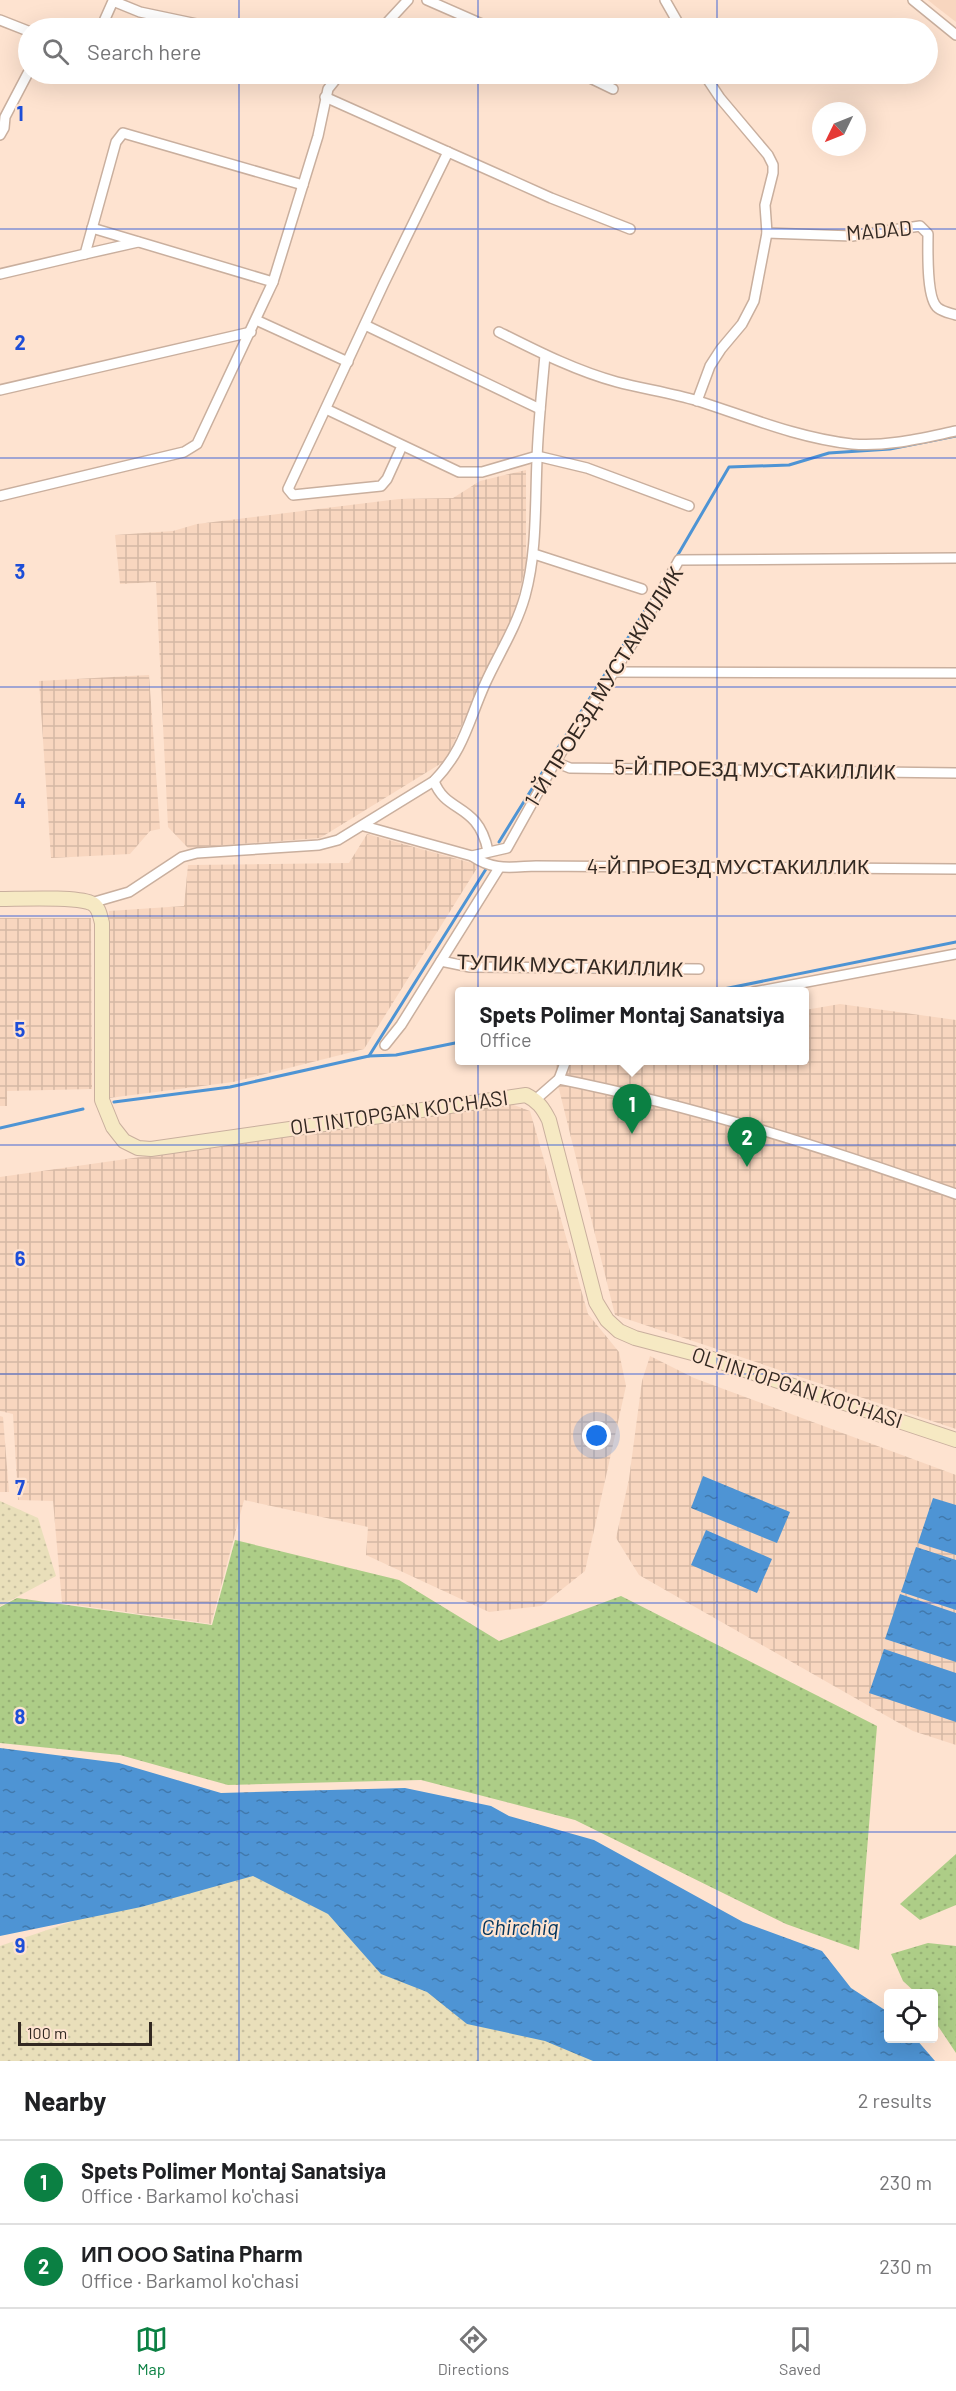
<!DOCTYPE html>
<html lang="en">
<head>
<meta charset="utf-8">
<style>
  body { margin:0; font-family:Barlow,sans-serif; background:#f6f6f6; color:#202124 }
  .controls { position:absolute; right:18px; bottom:18px; display:grid; overflow:hidden; border-radius:6px; box-shadow:0 6px 24px #0002 }
  .controls button { width:54px; height:54px; display:grid; place-items:center; padding:0; border:0; border-bottom:2px solid #e0e0e0; background:#fff; color:#202124; font:30px sans-serif }
  .compass { position:absolute; left:812px; top:102px; width:54px; height:54px; border-radius:50%; background:#fff; box-shadow:0 6px 24px #0002; rotate:227deg }
  .scale { position:absolute; left:18px; bottom:15px; width:134px; box-sizing:border-box; padding-left:6px; border:3px solid #322821; border-top:0; font-size:16px; line-height:21px; white-space:nowrap; color:#322821; -webkit-text-stroke:4px #fee3d0; paint-order:stroke }
  .you { position:absolute; left:597px; top:1436px; width:21px; height:21px; margin:-15px; border:4px solid #fff; border-radius:50%; background:#1a73e8; box-shadow:0 0 0 9px #1a73e833 }
  .badge { display:grid; place-items:center; width:39px; height:39px; border-radius:50%; background:#0b8043; color:#fff; font-size:20px; font-weight:700 }
  .pin { position:absolute; translate:-50% -50px; filter:drop-shadow(0 2px 3px #0008) }
  .pin::after { content:''; position:absolute; top:32px; width:21px; height:18px; background:inherit; clip-path:polygon(0 0,100% 0,50% 100%) }
  .popup { position:absolute; left:455px; top:987px; width:354px; height:78px; box-sizing:border-box; display:grid; place-content:center; border-radius:6px; background:#fff; filter:drop-shadow(0 2px 4px #0005); font-size:20px; white-space:nowrap; color:#757577 }
  .popup b { font-size:22px; color:#202124 }
  .popup::after { content:''; position:absolute; left:50%; top:100%; margin-left:-12px; border:12px solid transparent; border-top-color:#fff }
  .list { margin:0; padding:0; list-style:none }
  h2 { display:flex; justify-content:space-between; align-items:center; height:78px; margin:0; padding:0 24px; font-size:26px }
  h2 small { font-size:20px; font-weight:400; color:#757577 }
  .list li { display:grid; grid-template-columns:39px 1fr auto; gap:18px; align-items:center; box-sizing:border-box; height:84px; padding:0 24px; border-top:2px solid #e0e0e0 }
  .list b { display:block; font-size:22px; white-space:nowrap }
  .list p { margin:0; font-size:20px; white-space:nowrap; color:#757577 }
  .list em { font-size:20px; font-style:normal; color:#757577 }
  .icon { flex:none; width:33px; height:33px; fill:none; stroke:currentColor; stroke-width:2; stroke-linecap:round; stroke-linejoin:round }
  .map { position:relative; flex:none; width:956px; height:2061px; overflow:hidden }
  .search { position:absolute; background:#fff; box-shadow:0 6px 24px #0002; left:18px; right:18px; top:18px; height:66px; display:flex; align-items:center; gap:15px; box-sizing:border-box; padding:0 21px; border-radius:33px; color:#757577; font-size:22px }
  .sheet { height:246px; background:#fff }
  nav { display:flex; justify-content:space-around; align-items:center; box-sizing:border-box; height:84px; border-top:2px solid #e0e0e0; background:#fff; font-size:16px; color:#757577 }
  nav a { display:grid; justify-items:center; gap:3px }
  nav .on { color:#0b8043 }
  .map>svg:first-child { display:block }
</style>
</head>
<body>
<div class="map">
<svg width="956" height="2061" viewBox="0 0 956 2061">
  <defs>
    <pattern id="industrial-grid" width="8" height="8" patternUnits="userSpaceOnUse" patternTransform="scale(1.5)"><rect width="8" height="8" fill="#f8d6bf"/><path d="M0 4h8M4 0v8" fill="none" stroke="#d5b8a4"/></pattern>
    <pattern id="grass-dots" width="8" height="8" patternUnits="userSpaceOnUse" patternTransform="scale(1.5)"><rect width="8" height="8" fill="#adcd87"/><path d="M2 2h.1M6 6h.1" fill="none" stroke="#95b074" stroke-width="1.8" stroke-linecap="round"/></pattern>
    <pattern id="sand-dots" width="8" height="8" patternUnits="userSpaceOnUse" patternTransform="scale(1.5)"><rect width="8" height="8" fill="#e9dfba"/><path d="M2 2h.1M6 6h.1" fill="none" stroke="#c8bfa0" stroke-width="1.8" stroke-linecap="round"/></pattern>
    <pattern id="water-ripples" width="26" height="14" patternUnits="userSpaceOnUse" patternTransform="scale(1.5)"><rect width="26" height="14" fill="#4e94d4"/><path d="M2 4q2-2 4 0t4 0M15 11q2-2 4 0t4 0" fill="none" stroke="#4179ac"/></pattern>
  </defs>
  <rect width="100%" height="100%" fill="#fee3d0"/>
  <g fill="url(#industrial-grid)">
    <path d="M526,470V563L515,612L445,761L320,838L188,848L168,827L156,582L120,584L115,535L173,531L197,524L399,499L453,498L480,481Z"/>
    <path d="M149,675L160,829L150,831L130,854L51,858L39,681Z"/>
    <path d="M367,834L479,865L364,1049L233,1082L109,1098V911L184,906L188,865L349,863Z"/>
    <path d="M0,918H91L92,1089L7,1091V1106H0Z"/>
    <path d="M840,1004L956,1020V1429L615,1315L556,1077V1061L804,1060L805,1010Z"/>
    <path d="M511,1104L530,1111L588,1314L619,1352L626,1386L585,1571L541,1606L489,1612L366,1555L368,1527L244,1500L211,1624L62,1603L53,1501L18,1500L13,1414L0,1411V1177Z"/>
    <path d="M650,1356L694,1378L956,1475V1745L913,1731L639,1575L616,1538L629,1479L642,1381Z"/>
    <path d="M0,1416L3,1417L9,1492H0Z"/>
  </g>
  <path fill="#f8d6bf" d="M928,0H956V22L934,5Z"/>
  <g fill="url(#grass-dots)">
    <path d="M235,1540L399,1580L499,1641L621,1596L877,1726L859,1950L786,1924L575,1820L421,1780L228,1785L120,1755L0,1743V1607L17,1598L212,1625Z"/>
    <path d="M956,1854V1905L920,1920L900,1904Z"/>
    <path d="M928,1943L956,1946V2053L934,2020V1994L916,1993L903,1981L891,1954Z"/>
  </g>
  <g fill="url(#sand-dots)">
    <path d="M0,1501L38,1518L56,1576L0,1606Z"/>
    <path d="M262,1857L804,2061H0V1946Z"/>
  </g>
  <g fill="url(#water-ripples)">
    <path d="M703,1476L790,1512L777,1543L691,1508Z"/>
    <path d="M933,1498L956,1505V1555L918,1543Z"/>
    <path d="M706,1530L772,1559L757,1593L691,1565Z"/>
    <path d="M916,1547L956,1560V1610L901,1592Z"/>
    <path d="M900,1594L956,1613V1662L885,1639Z"/>
    <path d="M884,1649L956,1673V1722L869,1693Z"/>
    <path d="M0,1748L119,1763L221,1793L405,1788L491,1806L509,1816L594,1840L743,1922L822,1951L851,1988L888,2012V2038L916,2039L935,2061H593L545,2041L467,2024L427,1992L381,1974L328,1914L253,1876L141,1907L0,1936Z"/>
  </g>
  <g fill="none" stroke-linecap="round" stroke-linejoin="round">
    <g stroke="#4e94d4" stroke-width="3">
      <path d="M676,558L729,467L789,465L829,453L890,449L956,436"/>
      <path d="M499,842C553,753 612,667 665,577"/>
      <path d="M709,992L956,942"/>
      <path d="M369,1056L486,869"/>
      <path d="M114,1102L230,1087L369,1056L396,1055L460,1042"/>
      <path d="M0,1128L83,1109"/>
    </g>
    <defs>
      <g id="street">
        <path d="M427,0L491,28"/>
        <path d="M665,0L681,28"/>
        <path d="M913,0L956,35"/>
        <path d="M0,20L28,31"/>
        <path d="M101,28L113,1L140,12L216,28"/>
        <path d="M382,28L408,0"/>
        <path d="M582,74L613,89"/>
        <path d="M325,97L448,152"/>
        <path d="M0,135L4,128L5,117L28,73"/>
        <path d="M92,228L273,282"/>
        <path d="M767,233L852,236L920,226L928,234C928,249 926,299 938,308C943,312 950,313 956,315"/>
        <path d="M85,254L138,242"/>
        <path d="M0,274L85,254L116,142L123,133L303,185"/>
        <path d="M256,320L348,362"/>
        <path d="M365,325L540,409"/>
        <path d="M499,332C537,351 576,371 617,382C644,389 671,393 698,401C748,417 798,438 852,444C887,447 922,438 956,431"/>
        <path d="M0,390L251,332"/>
        <path d="M697,401L710,366L721,349L742,324L754,301L767,233L765,205L773,173V165L768,155L720,98L704,74"/>
        <path d="M326,409L459,472H482L537,456L587,468L689,506"/>
        <path d="M402,446L387,479L381,486L293,495L288,489L384,283L448,152L551,198L630,229"/>
        <path d="M0,496L184,452L197,444L273,282L318,136L328,89L340,74"/>
        <path d="M534,554L642,589"/>
        <path d="M612,672L956,673"/>
        <path d="M555,762L570,768L956,773"/>
        <path d="M434,781C446,814 478,802 488,851"/>
        <path d="M364,826L472,856C494,871 510,867 536,866L956,869"/>
        <path d="M472,856L507,848L555,762L634,641L679,560L956,558"/>
        <path d="M91,903L129,892L182,857L197,853L319,845L338,840L434,781C464,750 468,722 485,684C498,655 516,628 525,596C537,552 535,506 537,460C538,425 542,390 545,355"/>
        <path d="M441,961L470,967L699,969"/>
        <path d="M754,992L956,954"/>
        <path d="M385,1045L401,1025L499,868"/>
        <path d="M559,1079L566,1060"/>
        <path d="M535,1100L559,1079C694,1106 826,1148 956,1194"/>
      </g>
      <path id="secondary" d="M0,899C19,899 75,896 91,903C99,906 100,916 102,923V1100L113,1127L124,1141L138,1148L151,1149L526,1095C538,1101 543,1108 549,1120L596,1302L607,1320L619,1331L635,1338L700,1355L956,1440"/>
    </defs>
    <use href="#street" stroke="#c9af9e" stroke-width="12"/>
    <use href="#secondary" stroke="#c9af9e" stroke-width="16"/>
    <use href="#street" stroke="#fff" stroke-width="9"/>
    <use href="#secondary" stroke="#f6e9c3" stroke-width="14"/>
  </g>
  <path fill="none" stroke="#1d4ed8" stroke-width="1.5" stroke-opacity="0.55" d="M239,0V28M478,0V28M717,0V28M239,74V2061M478,74V2061M717,74V2061M0,229H956M0,458H956M0,687H956M0,916H956M0,1145H956M0,1374H956M0,1603H956M0,1832H956"/>
  <g text-anchor="middle" stroke-width="4.5" stroke-linejoin="round" paint-order="stroke">
    <g font-size="21" fill="#322821" stroke="#fee3d0">
      <text transform="translate(879 231) rotate(-5)" y="7">MADAD</text>
      <text transform="translate(604 687) rotate(-58)" y="7">1-Й ПРОЕЗД МУСТАКИЛЛИК</text>
      <text transform="translate(755 770) rotate(1)" y="7">5-Й ПРОЕЗД МУСТАКИЛЛИК</text>
      <text x="728" y="874">4-Й ПРОЕЗД МУСТАКИЛЛИК</text>
      <text transform="translate(570 966) rotate(2)" y="7">ТУПИК МУСТАКИЛЛИК</text>
      <text transform="translate(399 1113) rotate(-8)" y="7">OLTINTOPGAN KO'CHASI</text>
      <text transform="translate(797 1388) rotate(18)" y="7">OLTINTOPGAN KO'CHASI</text>
    </g>
    <g font-size="22" font-style="italic" fill="#00345d" stroke="#fee3d0">
      <text x="520" y="1935">Chirchiq</text>
    </g>
  </g>
  <g font-size="20" text-anchor="middle" font-weight="bold" fill="#1d4ed8" stroke="#fee3d0" stroke-width="4.5" stroke-linejoin="round" paint-order="stroke">
    <text x="20" y="121">1</text>
    <text x="20" y="350">2</text>
    <text x="20" y="579">3</text>
    <text x="20" y="808">4</text>
    <text x="20" y="1037">5</text>
    <text x="20" y="1266">6</text>
    <text x="20" y="1495">7</text>
    <text x="20" y="1724">8</text>
    <text x="20" y="1953">9</text>
  </g>
</svg>
<div class="controls">
<button><svg class="icon" aria-label="locate" viewBox="0 0 24 24"><circle cx="12" cy="12" r="6"/><path d="M12 2v4M12 18v4M2 12h4M18 12h4"/></svg></button>
</div>
<svg class="compass" viewBox="-18 -18 36 36"><path d="M0-13l5 13h-10z" fill="#e53935"/><path d="M0 13l5-13h-10z" fill="#757577"/></svg>
<div class="scale">100 m</div>
<div class="you"></div>
<div class="pin badge" style="left:632px;top:1134px">1</div>
<div class="popup"><b>Spets Polimer Montaj Sanatsiya</b>Office</div>
<div class="pin badge" style="left:747px;top:1167px">2</div>
<div class="search"><svg class="icon" aria-label="search" viewBox="0 0 24 24"><circle cx="10" cy="10" r="6"/><path d="M15 15l6 6"/></svg>Search here</div>
</div>
<section class="sheet">
<h2>Nearby<small>2 results</small></h2>
<ul class="list">
<li><span class="badge">1</span><div><b>Spets Polimer Montaj Sanatsiya</b><p>Office · Barkamol ko'chasi</p></div><em>230 m</em></li>
<li><span class="badge">2</span><div><b>ИП ООО Satina Pharm</b><p>Office · Barkamol ko'chasi</p></div><em>230 m</em></li>
</ul>
</section>
<nav>
<a class="on"><svg class="icon" aria-label="map" viewBox="0 0 24 24"><path d="M3 6l6-2 6 2 6-2v14l-6 2-6-2-6 2zM9 4v14M15 6v14"/></svg>Map</a>
<a><svg class="icon" aria-label="directions" viewBox="0 0 24 24"><path d="M12 3l9 9-9 9-9-9zM9 14v-3h6M13 9l2 2-2 2"/></svg>Directions</a>
<a><svg class="icon" aria-label="saved" viewBox="0 0 24 24"><path d="M7 4h10v16l-5-4-5 4z"/></svg>Saved</a>
</nav>
</body>
</html>
